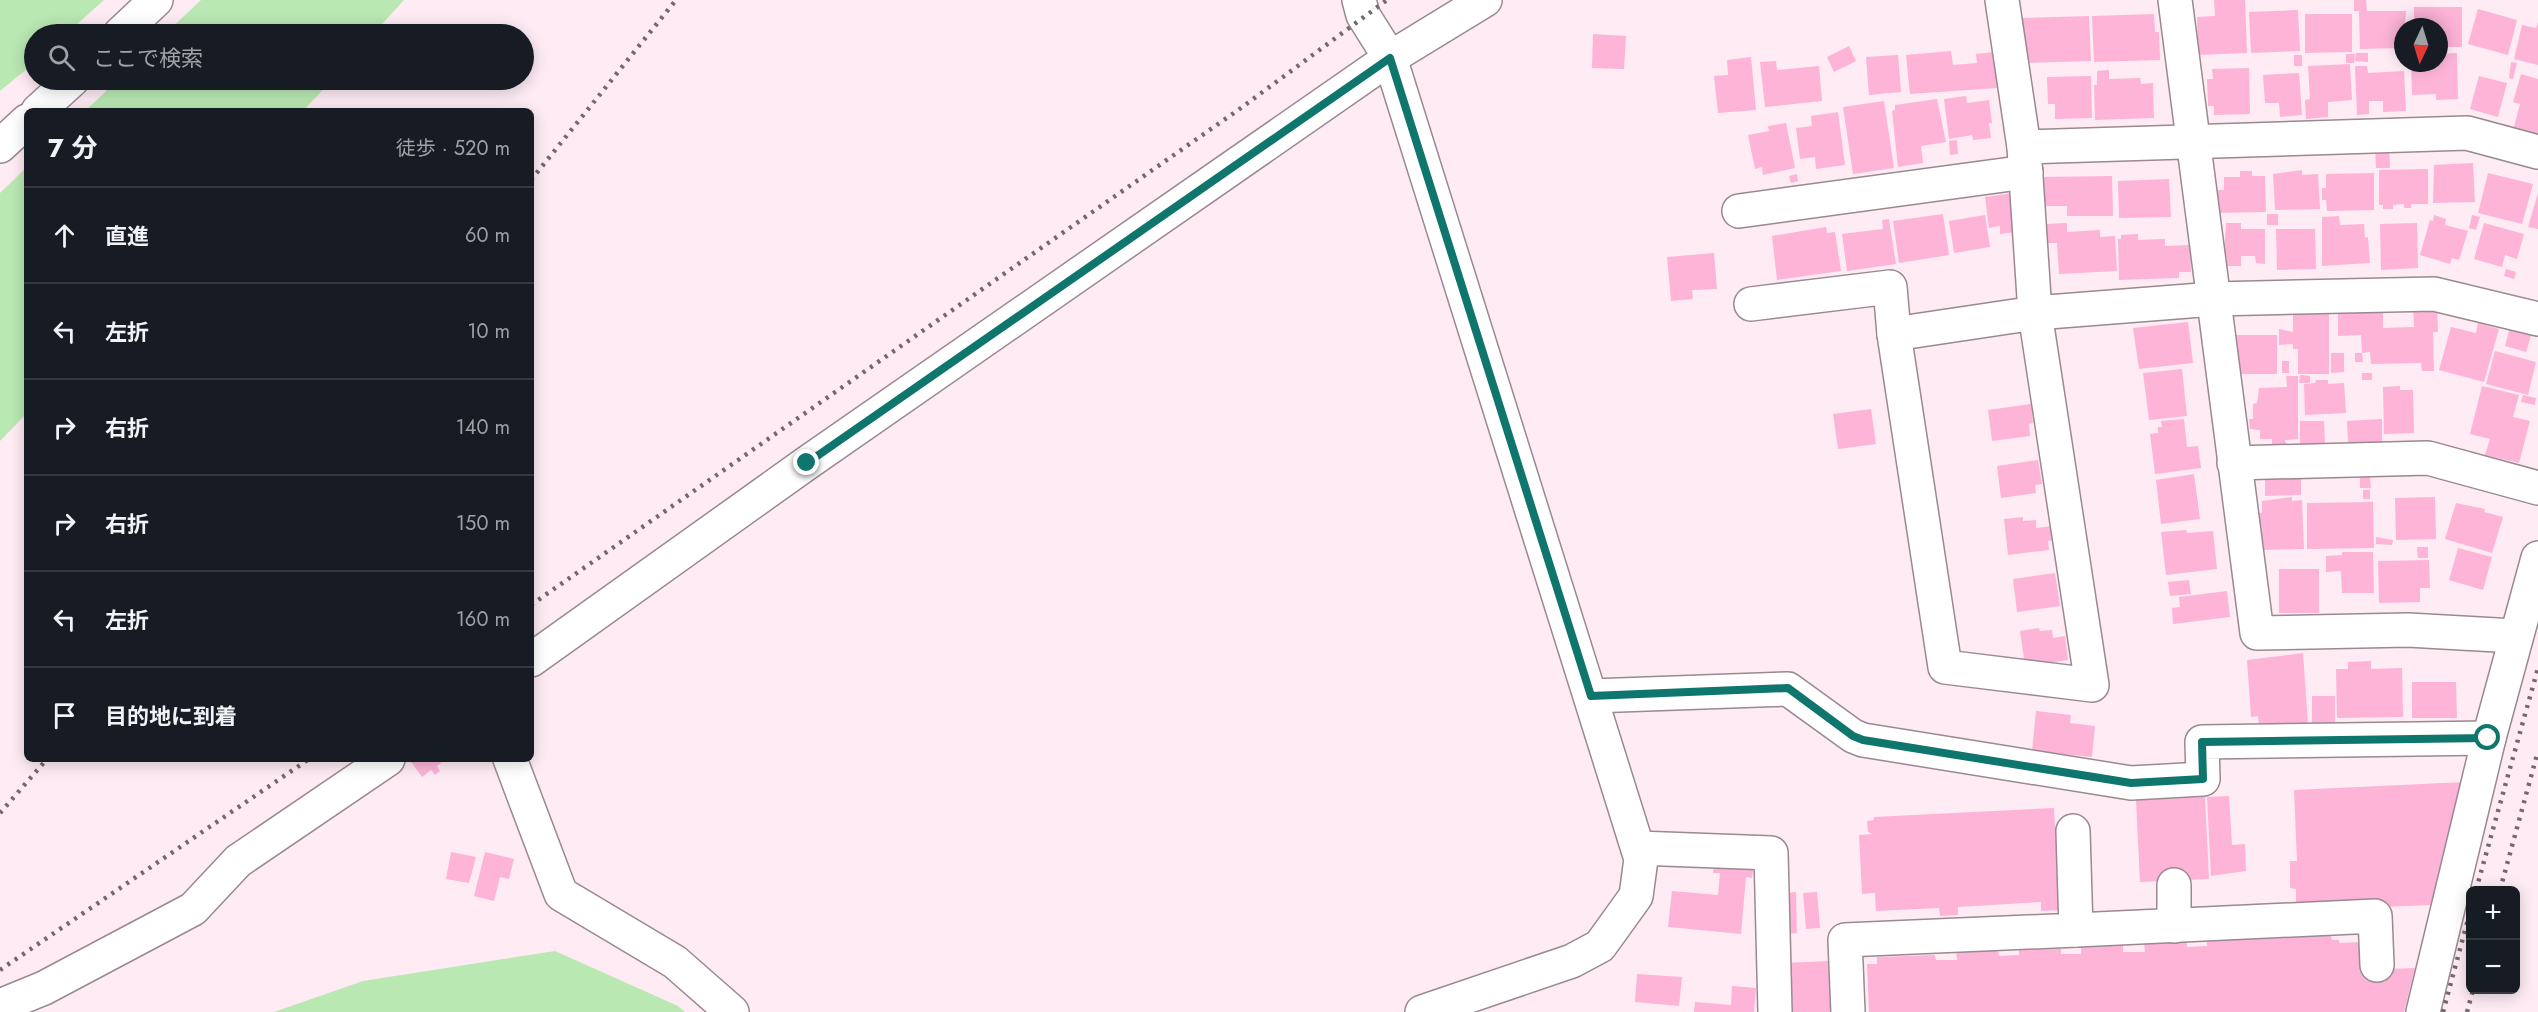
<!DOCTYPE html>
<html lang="ja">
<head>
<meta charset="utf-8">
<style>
  body { margin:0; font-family:Jost,"Noto Sans JP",sans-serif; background:#20242c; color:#f1f3f6 }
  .controls { position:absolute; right:18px; bottom:18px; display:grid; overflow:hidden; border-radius:9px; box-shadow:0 3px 15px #0003 }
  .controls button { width:54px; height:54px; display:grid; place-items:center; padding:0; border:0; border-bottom:2px solid #363941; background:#171b24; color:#f1f3f6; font:30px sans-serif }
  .compass { position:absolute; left:2394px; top:18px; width:54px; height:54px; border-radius:50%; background:#171b24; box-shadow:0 3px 15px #0003; rotate:184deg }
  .stop { position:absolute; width:18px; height:18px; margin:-14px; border:4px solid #0f766e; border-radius:50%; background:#fff }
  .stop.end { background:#0f766e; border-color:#fff; box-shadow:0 2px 6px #0008 }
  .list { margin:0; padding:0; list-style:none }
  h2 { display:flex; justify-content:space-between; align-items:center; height:78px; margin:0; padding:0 24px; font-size:26px }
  h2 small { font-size:20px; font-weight:400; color:#9ea1a6 }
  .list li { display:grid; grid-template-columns:39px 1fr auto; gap:18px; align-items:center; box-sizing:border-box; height:96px; padding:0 24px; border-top:2px solid #363941 }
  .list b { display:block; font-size:22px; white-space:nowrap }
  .list em { font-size:20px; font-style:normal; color:#9ea1a6 }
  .icon { flex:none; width:33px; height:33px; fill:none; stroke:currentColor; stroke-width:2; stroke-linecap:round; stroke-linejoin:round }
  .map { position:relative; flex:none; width:2538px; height:1012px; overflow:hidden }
  .search { position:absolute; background:#171b24; box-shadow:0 3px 15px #0003; left:24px; top:24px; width:510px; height:66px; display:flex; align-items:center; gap:15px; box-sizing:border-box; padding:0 21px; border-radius:33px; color:#9ea1a6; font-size:22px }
  .panel { position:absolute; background:#171b24; box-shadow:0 3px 15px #0003; left:24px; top:108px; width:510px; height:654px; border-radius:9px }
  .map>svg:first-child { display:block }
</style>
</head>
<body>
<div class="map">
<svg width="2538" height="1012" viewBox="0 0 2538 1012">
  <rect width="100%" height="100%" fill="#feebf4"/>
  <g fill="#b9e8b3">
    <path d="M0,0H104L66,34H34V63L0,91Z"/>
    <path d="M201,0H404L373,34H165Z"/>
    <path d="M118,80H332L303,111H85Z"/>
    <path d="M27,167V413L0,441V193Z"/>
    <path d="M555,951L678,1006L685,1012H274L363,981Z"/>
  </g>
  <g fill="#fdb4d7">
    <path d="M2214,0H2245L2247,53L2198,55L2197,17L2215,16Z"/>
    <path d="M2354,0H2366L2367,11H2406L2403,48L2360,49L2359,11H2354Z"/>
    <path d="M2414,7H2462V47H2439V27H2414Z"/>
    <path d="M2478,9L2517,20L2508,55L2468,44Z"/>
    <path d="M2298,10L2300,51L2251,53L2249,12Z"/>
    <path d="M2154,14L2155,32H2159L2160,60L2094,62L2092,16Z"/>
    <path d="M2305,14H2352V52L2305,53Z"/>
    <path d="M2089,16L2091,61L2023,63L2022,18Z"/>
    <path d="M2538,22V65L2514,59L2522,25L2536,28Z"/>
    <path d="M1593,34L1626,36L1624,69L1592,68Z"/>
    <path d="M1849,46L1856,61L1834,72L1827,57Z"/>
    <path d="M1951,51L1953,65L1977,63L1976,54L1994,52L1997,88L1910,94L1906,55Z"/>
    <path d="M2356,53H2368V62L2355,61Z"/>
    <path d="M2457,53L2458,99L2436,100V94L2412,95L2411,63H2439V54Z"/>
    <path d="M2346,54H2355L2354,63H2346Z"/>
    <path d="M1898,55L1901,92L1869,95L1866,57Z"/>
    <rect x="2294" y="55" width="8" height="11"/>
    <path d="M1751,57L1756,110L1718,113L1714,76L1728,75L1727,60Z"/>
    <path d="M1776,61L1777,70L1819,66L1822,101L1765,107L1760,62Z"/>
    <path d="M2511,62L2517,63L2513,79L2509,78Z"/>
    <path d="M2350,64L2352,100L2328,102V117L2306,119L2305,100L2310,99L2308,66Z"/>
    <path d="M2355,66H2367L2368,73L2404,71L2406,111L2383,112V101H2369V114L2357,115Z"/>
    <path d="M2249,68L2250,114L2214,115V106H2208L2207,79H2213L2212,69Z"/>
    <path d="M2109,70V79L2140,78L2141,84L2153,83L2154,118L2095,120L2094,85H2097V71Z"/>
    <path d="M2299,73L2302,115L2280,117L2279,103H2265L2263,75Z"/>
    <path d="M2521,74L2538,79V133L2514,127L2520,104L2513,102Z"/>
    <path d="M2091,76L2092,118L2055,119V104H2048L2047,77Z"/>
    <path d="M2479,76L2507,83L2498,117L2470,109Z"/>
    <path d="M1966,96L1967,103L1989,100L1992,123H1989L1991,138L1973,140L1972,135L1949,139L1944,99Z"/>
    <path d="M1937,99L1946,142L1921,146L1923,163L1898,167L1892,111L1895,110V105Z"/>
    <path d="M1884,101L1894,168L1853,174L1843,107Z"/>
    <path d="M1838,112L1845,165L1816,169L1815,157L1800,159L1796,128L1812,126L1811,116Z"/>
    <path d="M1786,123L1795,168L1763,175L1762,167L1755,169L1748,135L1769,131L1768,126Z"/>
    <path d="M1957,140L1958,154L1950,155L1949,141Z"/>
    <path d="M2389,143L2390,168H2376L2375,144Z"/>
    <path d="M2473,163L2475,202L2433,203L2434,165Z"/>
    <path d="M2428,169V204H2411V208H2404V204L2393,205V209H2383V205H2379V170Z"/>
    <path d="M2302,170V175L2318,174L2320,209L2275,210L2273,174Z"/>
    <path d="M2240,171H2252V176H2265L2266,212L2212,213L2211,190H2224V177H2240Z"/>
    <path d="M2374,173V210L2327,211L2326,200H2322V188H2326V174Z"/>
    <path d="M2488,173L2533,184L2522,224L2478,213Z"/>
    <path d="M1797,174L1798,181L1791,183L1789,176Z"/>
    <path d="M2112,176L2113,216H2067V206H2042V177Z"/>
    <path d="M2169,179L2171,217L2119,218L2118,181Z"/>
    <path d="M2013,193L2017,232L2000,234V226L1989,228L1985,197Z"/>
    <path d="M2538,193V229L2528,227Z"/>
    <path d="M1943,214L1949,255L1899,263L1893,221Z"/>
    <rect x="2267" y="214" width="11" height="11"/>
    <path d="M1985,215L1990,247L1954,253L1949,221Z"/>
    <path d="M2434,215L2446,219L2445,225L2468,231L2459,260L2452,258L2450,264L2420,255L2430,220L2433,221Z"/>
    <path d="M2472,215L2480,217L2476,230L2469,228Z"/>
    <path d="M2339,216L2340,225L2364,224L2365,238L2368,237L2370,263L2322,266V217Z"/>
    <path d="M1889,219L1896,264L1847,271L1842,234L1883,229L1882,220Z"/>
    <path d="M2067,223V232L2100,230V237L2115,236L2117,271L2059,274L2057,243H2046L2045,224Z"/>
    <path d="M2226,223H2241V229H2265V264L2256,263L2255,256H2241V266H2227V257H2224Z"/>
    <path d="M2417,223L2418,268L2381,270L2380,224Z"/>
    <path d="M2484,223L2524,234L2517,259L2505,255L2502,267L2474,259Z"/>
    <path d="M1826,227L1827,233L1835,232L1841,271L1777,280L1772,236Z"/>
    <path d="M2276,229H2315L2316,269L2277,270Z"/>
    <path d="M2138,234V240L2165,239V246L2190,245L2191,272H2179V278L2119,280L2118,239H2121V235Z"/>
    <path d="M1714,253L1717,289L1692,290L1693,299L1671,301L1667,257Z"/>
    <path d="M2506,269L2516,272L2514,279L2504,276Z"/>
    <path d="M2383,305V328L2414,327L2413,306H2437L2438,332H2433L2434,371H2422L2421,363L2371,364L2370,352L2362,353L2363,362H2355V353H2362L2361,335L2338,336V306Z"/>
    <path d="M2329,308V374H2298V349H2293V344L2279,345V329L2293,332V309Z"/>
    <path d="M2188,322L2193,363L2139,369L2133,328Z"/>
    <path d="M2478,323L2499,329L2484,382L2439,370L2451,327L2476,333Z"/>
    <path d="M2511,323L2533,329L2526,352L2505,346Z"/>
    <rect x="2236" y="335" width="41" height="39"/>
    <path d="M2495,351L2536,362L2528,395L2486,384Z"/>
    <path d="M2331,353H2344V372L2331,373Z"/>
    <rect x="2282" y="361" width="7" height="12"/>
    <path d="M2182,369L2187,416L2149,420L2143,373Z"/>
    <rect x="2362" y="373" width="10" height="7"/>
    <path d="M2300,375L2310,376V383H2299Z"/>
    <path d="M2286,376H2298V439L2285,440L2286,444L2272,445V439H2260V430L2250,429L2249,419H2253V404L2257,403L2259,388L2287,387Z"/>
    <path d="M2316,380H2328V384L2344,383L2346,413L2305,415L2304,384L2315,383Z"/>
    <path d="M2400,386V390H2413L2414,433L2384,434L2383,387Z"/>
    <path d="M2482,386L2519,395L2513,417L2530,421L2519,463L2485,455L2490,439L2470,434Z"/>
    <path d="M2523,395L2536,398L2535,405L2521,402Z"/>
    <path d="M2031,404L2033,423L2029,424L2030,436L1992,441L1988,410Z"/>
    <path d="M1871,409L1876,444L1838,449L1833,414Z"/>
    <path d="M2184,419L2187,447L2198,446L2201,468L2155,474L2150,434L2158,433V427H2162L2161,421Z"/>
    <path d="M2382,419V442L2348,443L2347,421Z"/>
    <path d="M2300,421H2324L2325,443L2300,444Z"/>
    <path d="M2038,460L2042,484L2035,485L2036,493L2001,498L1997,466Z"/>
    <path d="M2265,471H2301V495L2265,496Z"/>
    <path d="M2194,474L2200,519L2161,524L2156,480Z"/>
    <path d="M2370,475L2371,488H2360V476Z"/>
    <rect x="2363" y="490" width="7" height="9"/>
    <path d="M2292,497V501L2302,500L2304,549L2259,550L2258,513H2262V501Z"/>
    <path d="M2435,497L2436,539L2396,540L2395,498Z"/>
    <path d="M2373,502L2374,548L2307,549V503Z"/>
    <path d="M2456,503L2485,509L2484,512L2503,517L2492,553L2445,539Z"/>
    <path d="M2023,517V521L2036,520V528L2052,526L2054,540L2048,541L2049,550L2008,555L2004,519Z"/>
    <path d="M2186,530L2187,533L2213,531L2217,569L2166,575L2161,532Z"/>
    <path d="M2376,537L2393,540L2392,545L2376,544Z"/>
    <path d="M2417,547H2428V558H2418Z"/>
    <path d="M2458,548L2492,557L2483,590L2449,580Z"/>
    <path d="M2342,552H2373L2374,593H2342L2341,571L2326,572V556L2342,555Z"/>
    <path d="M2429,560L2430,588H2420V602L2379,603L2378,561Z"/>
    <rect x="2279" y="569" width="40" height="44"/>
    <path d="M2055,573L2060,606L2017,612L2013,579Z"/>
    <path d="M2189,580L2191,594L2170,596L2168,582Z"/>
    <path d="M2227,591L2230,617L2173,624L2172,608L2180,607L2179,597Z"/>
    <path d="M2039,628L2040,631L2052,630L2053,638L2065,636L2068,660L2025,666L2020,631Z"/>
    <path d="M2303,653L2308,725L2259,728L2258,716L2251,717L2247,660Z"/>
    <path d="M2371,661V669L2402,668L2403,717L2337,718L2336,669H2348V662Z"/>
    <path d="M2412,682H2456L2457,718H2412Z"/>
    <rect x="2312" y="696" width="23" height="29"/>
    <path d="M2036,711L2071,715L2070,723L2095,726L2092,757L2032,751Z"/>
    <path d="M409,759H438L441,763L437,766L440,771L435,775L431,770L422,777Z"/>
    <path d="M2465,782L2433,905L2296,910V889L2290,888V861H2297L2294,790Z"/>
    <path d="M2229,796L2232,845L2245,844L2246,871L2211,876L2207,797Z"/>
    <path d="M2205,797L2209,879L2140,882L2136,800Z"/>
    <path d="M2054,808L2055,827L2068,826L2060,910L2041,911V902L1958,907V915L1940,916L1939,908L1876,911L1875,893L1862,894L1859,835L1873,834L1868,832L1867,821L1874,820V817Z"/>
    <path d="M451,852L476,857L469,883L446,879Z"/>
    <path d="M485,852L514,859L509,879L500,877L494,901L474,896Z"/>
    <path d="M1714,860L1754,863L1752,878L1746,877L1741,934L1668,927L1672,891L1718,895L1720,873H1713Z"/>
    <path d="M1796,892L1797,933L1787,934L1786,893Z"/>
    <path d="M1817,892L1820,928L1806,929L1803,893Z"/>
    <path d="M2331,935L2332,940H2339V943L2361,942V970L2415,968L2404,1012H1869L1867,964H1877V957L1935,955L1936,960H1957L1956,951L1998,950L1999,956L2019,955V950L2061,949V954H2081V945L2123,944V952H2145L2144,943L2187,942V947L2207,946V938Z"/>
    <path d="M1831,961L1834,1012H1785L1782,963Z"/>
    <path d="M1637,974L1682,977L1679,1006L1635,1002Z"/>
    <path d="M1732,986L1756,988L1754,1012H1694L1695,1002L1731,1005Z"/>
  </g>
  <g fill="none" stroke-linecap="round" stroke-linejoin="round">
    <defs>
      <g id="minor">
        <path d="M1359,0L1363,15L1390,58L1641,859L1636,896L1600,946L1572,961L1422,1012"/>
        <path d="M2002,0L2024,147L2035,313L2092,685L1945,667L1894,334L2035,313L2214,299L2434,294L2538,319"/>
        <path d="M2175,0L2257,633L2408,630L2515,636"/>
        <path d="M2024,147L2467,133L2538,152"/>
        <path d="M1739,211L2026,172"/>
        <path d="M1751,304L1890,287L1894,334"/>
        <path d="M2234,463L2428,458L2538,488"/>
        <path d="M531,660L807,463L1390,58L1485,0"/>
        <path d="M1591,696L1788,689L1853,736L1863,740L2131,783L2203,779L2202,742L2489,738"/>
        <path d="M510,759L561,894L675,962L732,1012"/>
        <path d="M1638,848L1771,853L1775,1012"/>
        <path d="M2174,885V926"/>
        <path d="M2076,930L2375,916L2377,965"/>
        <path d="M0,1006L44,988L193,909L238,861L388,759"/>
        <path d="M1848,1012L1845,940L2076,930L2073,831"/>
        <path d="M2423,1012L2489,738L2538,558"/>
      </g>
      <g id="major">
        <path d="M120,34L156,0"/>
        <path d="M38,111L72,80"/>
        <path d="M0,146L27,121"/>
      </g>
    </defs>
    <use href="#minor" stroke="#998990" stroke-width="36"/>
    <use href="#major" stroke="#998990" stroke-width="36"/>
    <use href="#minor" stroke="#fff" stroke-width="33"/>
    <use href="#major" stroke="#fff" stroke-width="33"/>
    <g stroke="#73686d" stroke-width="4.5" stroke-dasharray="3 6" stroke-linecap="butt">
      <path d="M531,180L676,0"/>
      <path d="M531,605L1241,108L1387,0"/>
      <path d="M0,813L47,759"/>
      <path d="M2476,890L2538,668"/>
      <path d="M2500,890L2538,751"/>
      <path d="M0,970L309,759"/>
      <path d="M2443,1012L2470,912"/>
      <path d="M2467,1012L2473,990"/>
    </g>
  </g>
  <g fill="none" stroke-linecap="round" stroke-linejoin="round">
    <path stroke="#0f766e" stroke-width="8" d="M807,463L1390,58L1591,696L1788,688L1853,736L1863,740L2131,783L2203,779L2202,742L2488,738"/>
  </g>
</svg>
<div class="controls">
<button>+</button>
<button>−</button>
</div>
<svg class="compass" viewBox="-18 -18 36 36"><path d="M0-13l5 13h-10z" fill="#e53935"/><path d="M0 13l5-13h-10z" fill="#9ea1a6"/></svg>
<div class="stop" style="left:2488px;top:738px"></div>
<div class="stop end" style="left:807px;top:463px"></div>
<div class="search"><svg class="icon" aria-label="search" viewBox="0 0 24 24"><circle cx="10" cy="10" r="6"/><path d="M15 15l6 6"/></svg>ここで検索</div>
<section class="panel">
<h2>7 分<small>徒歩 · 520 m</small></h2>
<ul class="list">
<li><svg class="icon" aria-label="ahead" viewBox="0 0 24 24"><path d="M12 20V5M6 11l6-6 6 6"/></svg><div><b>直進</b></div><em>60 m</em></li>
<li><svg class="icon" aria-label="left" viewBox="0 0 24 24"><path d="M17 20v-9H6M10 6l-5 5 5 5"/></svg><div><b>左折</b></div><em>10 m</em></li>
<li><svg class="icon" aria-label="right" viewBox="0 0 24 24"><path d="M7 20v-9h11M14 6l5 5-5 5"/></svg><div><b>右折</b></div><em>140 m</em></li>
<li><svg class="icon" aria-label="right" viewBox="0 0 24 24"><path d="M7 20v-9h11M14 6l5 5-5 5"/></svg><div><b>右折</b></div><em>150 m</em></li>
<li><svg class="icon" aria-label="left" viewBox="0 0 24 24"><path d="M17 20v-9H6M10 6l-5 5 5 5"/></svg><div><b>左折</b></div><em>160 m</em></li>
<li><svg class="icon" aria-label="arrive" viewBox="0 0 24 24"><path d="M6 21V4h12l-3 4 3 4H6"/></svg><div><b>目的地に到着</b></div></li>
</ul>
</section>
</div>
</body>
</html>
